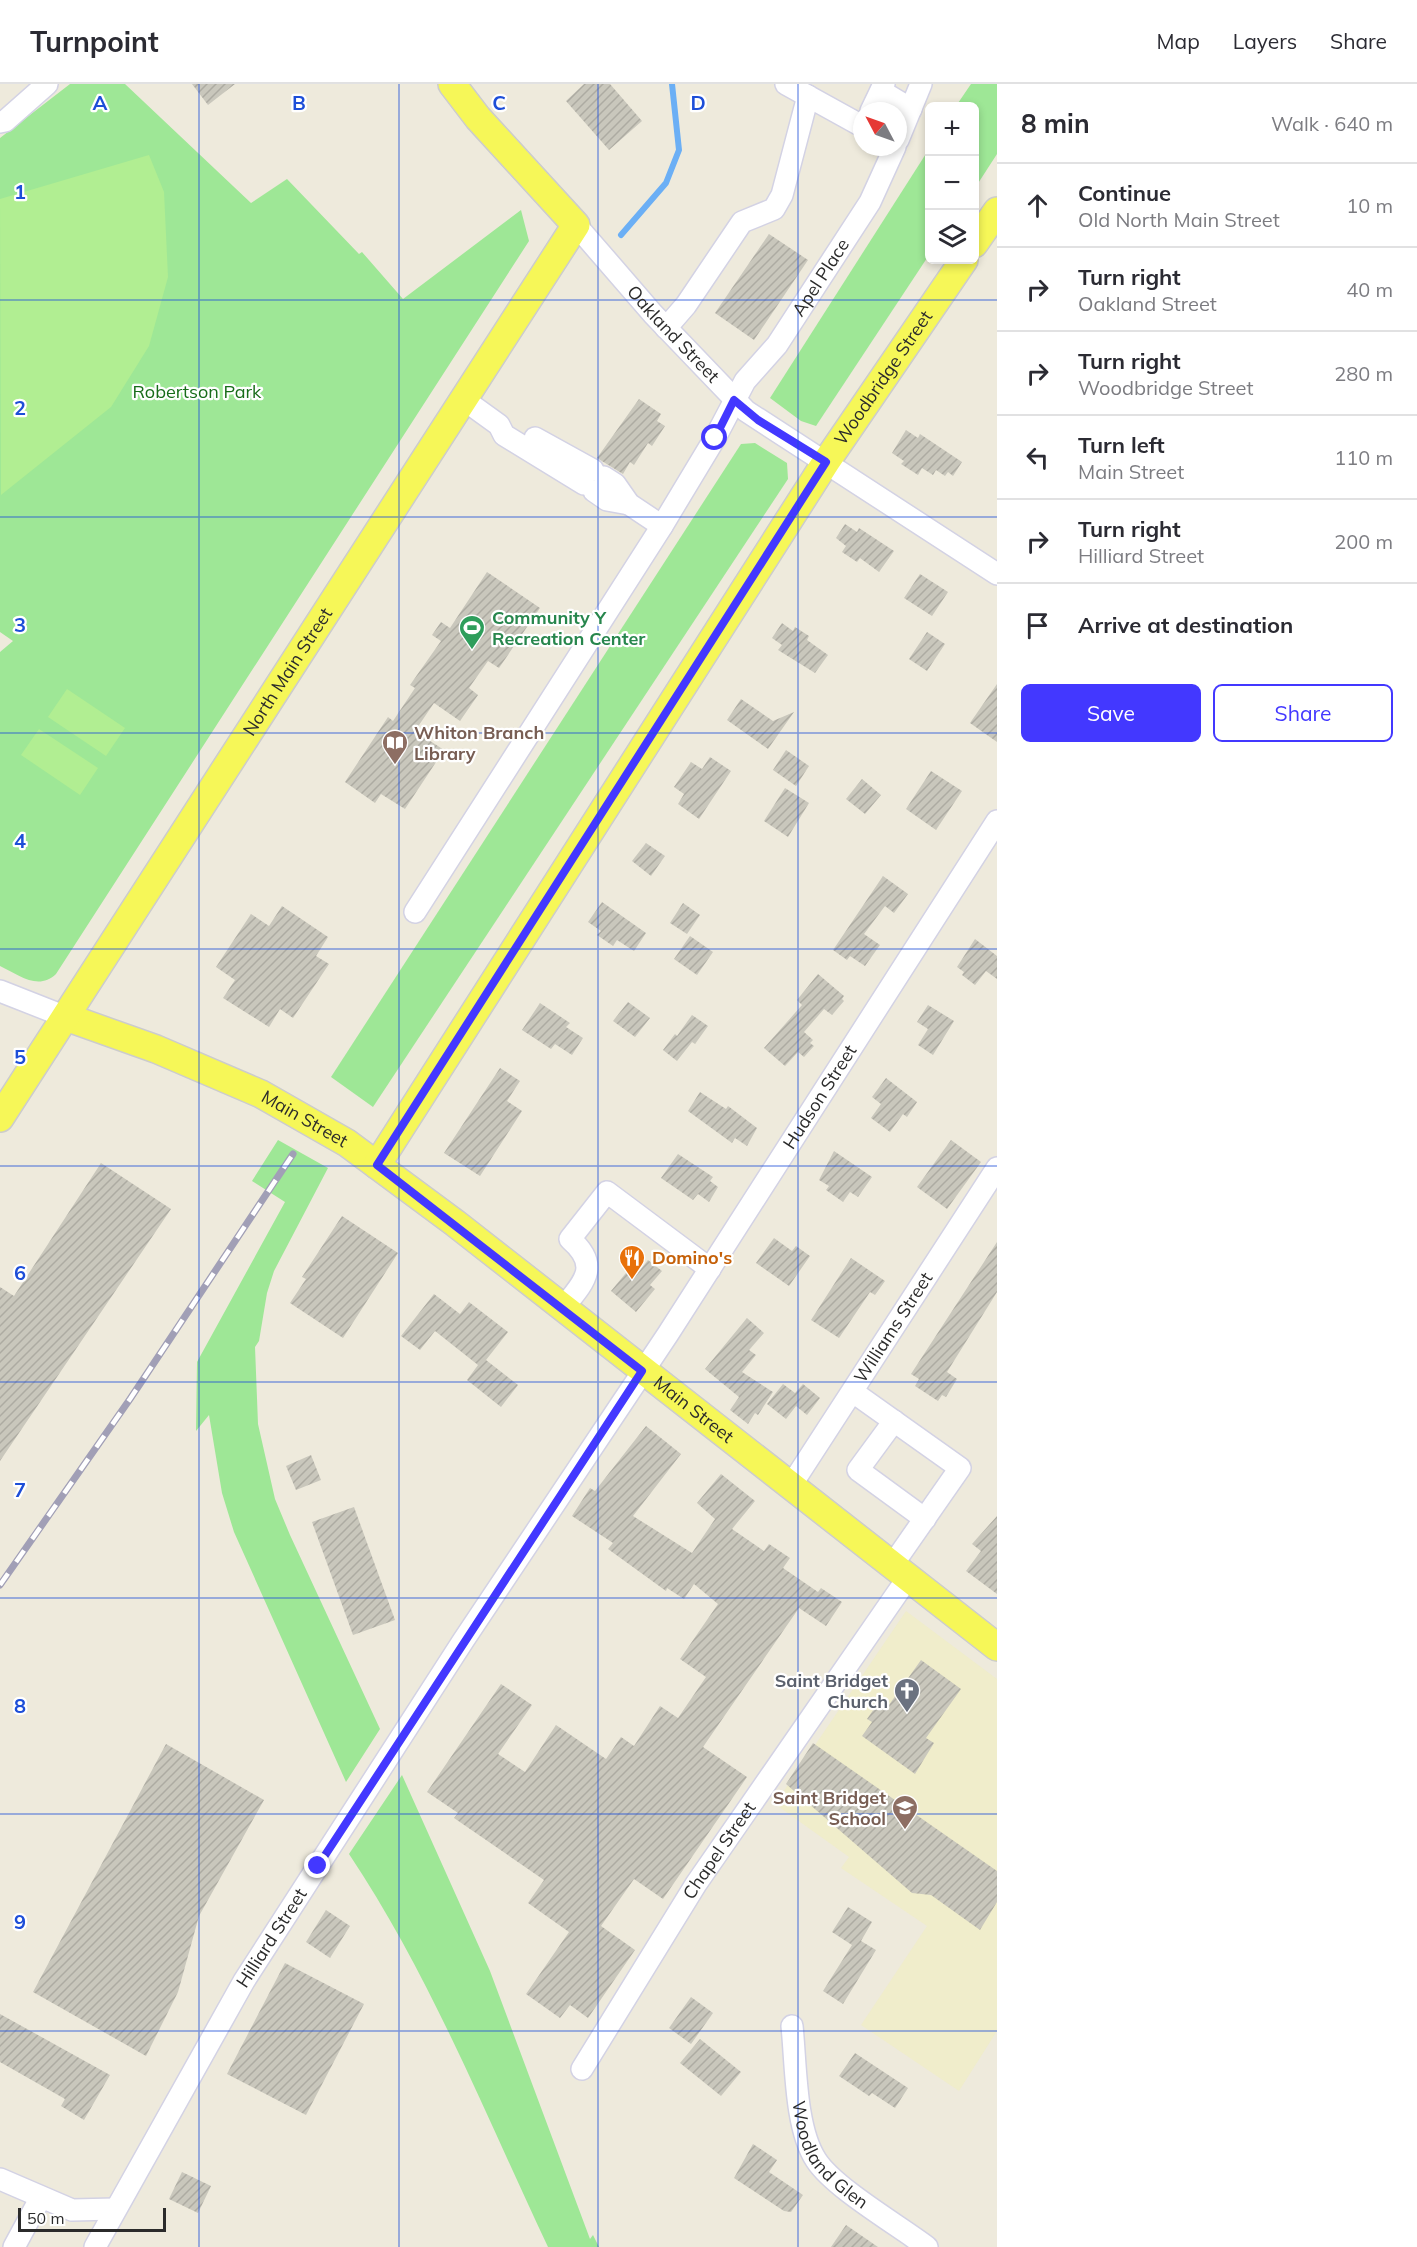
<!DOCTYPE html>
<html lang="en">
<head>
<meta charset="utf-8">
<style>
  body { margin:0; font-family:Mulish,sans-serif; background:#f2f2f3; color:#2b2b33 }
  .controls { position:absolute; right:18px; top:18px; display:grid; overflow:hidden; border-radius:9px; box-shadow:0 3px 9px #0003 }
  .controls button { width:54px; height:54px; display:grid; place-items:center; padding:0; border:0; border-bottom:2px solid #e1e1e2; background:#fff; color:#2b2b33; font:30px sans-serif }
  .compass { position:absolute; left:853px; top:18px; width:54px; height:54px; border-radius:50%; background:#fff; box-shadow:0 3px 9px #0003; rotate:311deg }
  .scale { position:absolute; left:18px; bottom:15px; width:148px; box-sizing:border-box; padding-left:6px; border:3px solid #2b2b2b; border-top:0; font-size:16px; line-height:21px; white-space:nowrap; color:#2b2b2b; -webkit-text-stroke:4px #fff; paint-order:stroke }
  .stop { position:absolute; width:18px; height:18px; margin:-14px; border:4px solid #4338ff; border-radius:50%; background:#fff }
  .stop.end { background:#4338ff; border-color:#fff; box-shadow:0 2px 6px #0008 }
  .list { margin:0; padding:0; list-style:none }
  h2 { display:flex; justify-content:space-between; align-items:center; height:78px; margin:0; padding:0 24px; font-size:26px }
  h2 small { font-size:20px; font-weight:400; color:#7c7c81 }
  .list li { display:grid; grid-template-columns:39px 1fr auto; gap:18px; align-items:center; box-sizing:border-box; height:84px; padding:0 24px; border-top:2px solid #e1e1e2 }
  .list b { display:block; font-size:22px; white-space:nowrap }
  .list p { margin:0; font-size:20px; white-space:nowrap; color:#7c7c81 }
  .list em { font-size:20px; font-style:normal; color:#7c7c81 }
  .actions { display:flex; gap:12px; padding:18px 24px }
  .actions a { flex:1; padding:14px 0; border:2px solid #4338ff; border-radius:9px; text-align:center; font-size:21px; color:#4338ff }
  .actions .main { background:#4338ff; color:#fff }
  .icon { flex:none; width:33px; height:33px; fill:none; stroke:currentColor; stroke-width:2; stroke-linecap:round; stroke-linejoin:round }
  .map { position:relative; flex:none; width:997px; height:2163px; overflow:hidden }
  header { display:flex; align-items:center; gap:36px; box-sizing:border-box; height:84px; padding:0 30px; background:#fff; border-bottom:2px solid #e1e1e2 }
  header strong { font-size:28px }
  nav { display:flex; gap:33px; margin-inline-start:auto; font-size:21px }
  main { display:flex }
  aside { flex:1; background:#fff }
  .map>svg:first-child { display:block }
</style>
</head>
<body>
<header>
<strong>Turnpoint</strong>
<nav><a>Map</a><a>Layers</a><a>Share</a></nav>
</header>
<main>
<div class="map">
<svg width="997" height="2163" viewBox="0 0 997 2163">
  <defs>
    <pattern id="building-hatch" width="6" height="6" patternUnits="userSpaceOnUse" patternTransform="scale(1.5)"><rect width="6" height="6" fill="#c9c7bc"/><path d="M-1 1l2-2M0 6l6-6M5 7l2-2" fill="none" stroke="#adaba2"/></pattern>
  </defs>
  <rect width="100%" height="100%" fill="#eeeadc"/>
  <path fill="#f0edcb" d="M906,1527L997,1595V1947L959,2007L861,1941L927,1842L841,1784L849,1773L775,1720Z"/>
  <g fill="#9ee796">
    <path d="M70,0H125L251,119L287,95L359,170L362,168L403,215L521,126L529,157L56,890C38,907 19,891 0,882V568L13,557L0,548V54Z"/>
    <path d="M971,0H997V70L975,104L974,22H956Z"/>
    <path d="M929,65V171L816,342L801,337L770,314Z"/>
    <path d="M755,359L787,379L788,395L373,1023L331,993L741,360Z"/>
    <path d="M278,1056L328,1084L274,1187L267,1209L259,1257L255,1263L258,1340L275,1415L290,1451L380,1645L346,1698L234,1448L222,1409L209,1331L196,1347L197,1278L285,1118L252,1097Z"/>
    <path d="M402,1691L490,1887L590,2155L593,2151L599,2163H548C486,2032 430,1891 349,1770Z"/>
  </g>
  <g fill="#b1ee92">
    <path d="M149,71L164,108L168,193L149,262L111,323L1,411L0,115Z"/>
    <path d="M67,605L125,644L106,672L48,633Z"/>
    <path d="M39,645L98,684L80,711L21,671Z"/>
  </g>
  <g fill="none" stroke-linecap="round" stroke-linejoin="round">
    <path stroke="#6baff5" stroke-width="6" d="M621,151L666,99L679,66L672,0"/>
  </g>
  <g fill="url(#building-hatch)">
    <path d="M192,0H235L208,21Z"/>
    <path d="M584,0H610L642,37L609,66L566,17Z"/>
    <path d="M769,150L808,176L754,256L715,229Z"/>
    <path d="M639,315L661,330L657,337L665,342L652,362L648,359L634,381L630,378L623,390L597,374Z"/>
    <path d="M906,346L918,354L920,350L962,378L953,392L948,388L945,392L936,386L933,391L922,384L918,391L901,380L904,377L892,369Z"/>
    <path d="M845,440L857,448L859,444L894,467L879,488L860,474L857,478L842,468L846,462L836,454Z"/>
    <path d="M487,488L540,524L499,584L488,577L469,604L478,611L460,637L434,619L415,647L444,666L405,725L381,710L375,719L345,698L388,633L393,637L415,604L410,601L441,557L432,551L441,538L450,544Z"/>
    <path d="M920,490L948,508L932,532L904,514Z"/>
    <path d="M782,539L793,547L795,543L809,552L807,556L828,571L815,589L778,566L782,561L772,554Z"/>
    <path d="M927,548L945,560L927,587L909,575Z"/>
    <path d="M997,600V658L970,639Z"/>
    <path d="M741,615L773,637L794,628L768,665L727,636Z"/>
    <path d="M786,666L809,682L796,702L773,686Z"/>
    <path d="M710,673L731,687L699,735L678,720L684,710L674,703L691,678L702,685Z"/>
    <path d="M931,687L962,707L936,746L906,725Z"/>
    <path d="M862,695L881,711L865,730L846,715Z"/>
    <path d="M785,704L809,719L788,753L764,737Z"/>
    <path d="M646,759L665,772L651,792L632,777Z"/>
    <path d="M883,792L908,810L894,829L885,822L864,850L880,861L865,882L850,872L847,876L833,866Z"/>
    <path d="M602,818L646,849L634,867L617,856L613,862L597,851L601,847L588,838Z"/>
    <path d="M683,819L700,831L687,850L670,839Z"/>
    <path d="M282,822L328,853L316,872L329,880L293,934L280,925L269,943L223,914L235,896L216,883L251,830L269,842Z"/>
    <path d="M690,852L713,868L697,891L674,875Z"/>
    <path d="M975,855L997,872V895L986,887L975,901L962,891L964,888L957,883Z"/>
    <path d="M818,890L844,912L842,915L844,917L832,931L824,925L804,948L813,956L810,959L814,962L804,973L798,968L785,982L764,964L802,921L797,916Z"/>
    <path d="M628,918L650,934L635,953L613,937Z"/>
    <path d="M540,919L570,939L566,943L583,954L572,971L555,960L551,965L522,946Z"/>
    <path d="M928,921L954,937L933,971L918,961L928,945L917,938Z"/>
    <path d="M692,931L708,942L695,960L692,958L677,977L663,966L675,950L677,952Z"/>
    <path d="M500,984L520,997L507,1017L522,1027L480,1092L444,1069Z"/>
    <path d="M886,994L917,1018L907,1033L903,1030L890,1048L871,1034L881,1020L872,1013Z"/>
    <path d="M700,1008L726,1025L728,1022L757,1044L747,1062L735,1054L732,1059L688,1027Z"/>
    <path d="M951,1056L981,1078L947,1125L917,1103Z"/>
    <path d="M834,1067L872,1093L858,1113L850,1108L843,1118L826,1106L829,1102L819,1096Z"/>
    <path d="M678,1070L713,1093L710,1097L718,1103L709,1118L698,1110L693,1116L661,1094Z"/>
    <path d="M101,1079L171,1125L0,1377V1203L14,1212Z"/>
    <path d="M342,1132L398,1169L343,1254L290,1219L306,1195L302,1193Z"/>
    <path d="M774,1154L792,1167L796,1162L810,1172L789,1202L756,1179Z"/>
    <path d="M997,1158V1208L947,1288L957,1295L946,1313L942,1311L938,1317L915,1302L919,1295L911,1290Z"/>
    <path d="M851,1174L885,1197L875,1211L870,1208L839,1254L811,1236Z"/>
    <path d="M648,1176L662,1187L650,1201L655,1205L636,1228L611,1207L630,1184L637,1190Z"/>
    <path d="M434,1210L460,1230L469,1218L508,1248L486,1276L518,1301L501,1323L467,1296L478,1281L435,1247L420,1266L401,1252Z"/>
    <path d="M747,1234L764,1249L749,1266L756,1271L742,1288L773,1308L758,1331L755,1329L748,1340L730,1326L739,1313L705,1285Z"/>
    <path d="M783,1300L795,1309L803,1300L820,1314L807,1331L796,1322L786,1335L767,1320Z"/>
    <path d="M646,1342L681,1370L633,1432L692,1469L715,1435L697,1419L721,1390L755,1417L732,1445L764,1467L769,1460L790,1474L783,1484L818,1508L821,1504L842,1518L826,1542L799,1524L703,1663L747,1693L663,1815L634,1795L601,1842L635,1866L588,1934L570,1921L560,1934L526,1910L569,1848L528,1819L544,1796L454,1734L458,1729L427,1708L501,1600L532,1621L498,1670L525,1688L556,1641L606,1675L621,1653L634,1662L660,1622L678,1634L706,1593L680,1575L718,1520L694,1500L684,1515L667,1504L666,1507L608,1465L613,1459L572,1432L590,1404L595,1407Z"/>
    <path d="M311,1371L321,1396L296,1406L286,1382Z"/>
    <path d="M354,1423L395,1536L353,1551L312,1438Z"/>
    <path d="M997,1432V1510L966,1487L981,1467L972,1460Z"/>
    <path d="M921,1576L961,1605L926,1654L934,1659L915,1690L862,1652L872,1638L867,1635L878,1619L886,1625Z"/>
    <path d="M813,1659L997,1787V1818L980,1846L931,1811L912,1809L786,1700Z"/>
    <path d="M166,1660L264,1716L199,1832L178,1908L146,1972L33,1908Z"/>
    <path d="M848,1823L872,1838L861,1857L876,1866L843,1920L823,1907L852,1861L832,1848Z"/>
    <path d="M326,1826L350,1842L330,1874L306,1858Z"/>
    <path d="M285,1879L364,1920L306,2031L227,1990Z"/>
    <path d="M691,1913L713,1929L691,1960L669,1944Z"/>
    <path d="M0,1930L110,1991L84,2036L61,2022L65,2015L0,1978Z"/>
    <path d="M700,1955L741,1988L721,2012L680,1979Z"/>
    <path d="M855,1969L908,2004L895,2024L872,2009L869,2012L839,1992Z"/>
    <path d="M753,2060L777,2076L769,2088L803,2111L791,2128L784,2127L734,2094Z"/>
    <path d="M182,2088L211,2102L198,2129L169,2115Z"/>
    <path d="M846,2141L878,2163H831Z"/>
  </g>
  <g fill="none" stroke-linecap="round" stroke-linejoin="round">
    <defs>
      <g id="minor">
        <path d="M786,0L862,42"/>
        <path d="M881,7L911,25"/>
        <path d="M871,27L884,0"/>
        <path d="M0,38L5,37L47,0"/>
        <path d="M898,56L921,0"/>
        <path id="s1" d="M576,141L653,230L746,327L997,490"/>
        <path d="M666,244L686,221L742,138L774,125L782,111L808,12"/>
        <path d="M463,315L499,341L504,351L584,400"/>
        <path d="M535,354L593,386"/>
        <path d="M604,393L615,400L629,420L662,442"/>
        <path d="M594,407L607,416L629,420"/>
        <path id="s2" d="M415,828L662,442L715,354L745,297L777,261L870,118L895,63"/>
        <path d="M0,907L66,933"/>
        <path d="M563,1224C584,1198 601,1182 570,1155L607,1108L710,1185"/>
        <path d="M853,1308L960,1384L891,1483"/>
        <path d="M894,1337L858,1386L925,1435"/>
        <path id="s3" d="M790,1403L997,1084"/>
        <path id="s4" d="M792,1942C796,1980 795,2044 816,2076C834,2104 898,2141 927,2163"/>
        <path id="s5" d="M582,1985L696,1800L907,1495"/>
        <path d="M0,2095L72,2126L115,2125"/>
        <path d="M14,2163L40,2115"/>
        <path id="s6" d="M95,2163L244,1897L463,1557L668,1250L997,737"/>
      </g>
      <g id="major">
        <path d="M974,160L997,127"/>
        <path id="s7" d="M66,933L156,965L261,1010L347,1059L455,1139L997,1563"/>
        <path id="s8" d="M0,1034L576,141L478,34L452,0"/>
        <path id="s9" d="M377,1081L826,378L964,176"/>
      </g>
    </defs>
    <use href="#minor" stroke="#d3d2e4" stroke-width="24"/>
    <use href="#major" stroke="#ccc" stroke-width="30"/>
    <use href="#minor" stroke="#fff" stroke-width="21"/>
    <use href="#major" stroke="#f6f758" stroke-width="27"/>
    <defs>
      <path id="rail" d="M0,1501L130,1315L293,1070"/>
    </defs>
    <use href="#rail" stroke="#a19fb6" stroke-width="7"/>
    <use href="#rail" stroke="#fff" stroke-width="4.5" stroke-dasharray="14" stroke-linecap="butt"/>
  </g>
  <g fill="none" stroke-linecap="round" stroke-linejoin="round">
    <path stroke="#4338ff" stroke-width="8" d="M318,1782L642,1287L377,1081L826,378L758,336L734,316L715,354"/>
  </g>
  <path fill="none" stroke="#1d4ed8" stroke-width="1.5" stroke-opacity="0.55" d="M199,0V2163M399,0V2163M598,0V2163M798,0V2163M0,216H997M0,433H997M0,649H997M0,865H997M0,1082H997M0,1298H997M0,1514H997M0,1730H997M0,1947H997"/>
  <defs>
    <symbol id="stadium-pin" viewBox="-11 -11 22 30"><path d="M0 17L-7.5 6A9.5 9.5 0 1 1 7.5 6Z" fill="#2e9e5b" stroke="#fff"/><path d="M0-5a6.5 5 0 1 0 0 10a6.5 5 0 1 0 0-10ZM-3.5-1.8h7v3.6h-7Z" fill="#fff"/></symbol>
    <symbol id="library-pin" viewBox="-11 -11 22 30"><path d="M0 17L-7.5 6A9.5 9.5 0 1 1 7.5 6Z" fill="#8d6e63" stroke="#fff"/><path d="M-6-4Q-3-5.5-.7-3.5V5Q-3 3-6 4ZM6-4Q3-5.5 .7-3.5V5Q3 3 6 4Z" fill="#fff"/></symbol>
    <symbol id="restaurant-pin" viewBox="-11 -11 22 30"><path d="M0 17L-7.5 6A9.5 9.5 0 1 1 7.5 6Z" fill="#e8710a" stroke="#fff"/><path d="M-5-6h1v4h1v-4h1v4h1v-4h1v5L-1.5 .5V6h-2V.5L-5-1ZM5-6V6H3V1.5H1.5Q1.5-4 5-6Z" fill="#fff"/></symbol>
    <symbol id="church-pin" viewBox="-11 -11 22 30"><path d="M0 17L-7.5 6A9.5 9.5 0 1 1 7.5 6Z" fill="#6b7280" stroke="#fff"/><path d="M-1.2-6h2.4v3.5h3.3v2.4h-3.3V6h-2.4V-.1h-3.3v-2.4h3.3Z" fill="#fff"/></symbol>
    <symbol id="school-pin" viewBox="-11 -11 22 30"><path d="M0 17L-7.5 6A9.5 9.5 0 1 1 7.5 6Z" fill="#8d6e63" stroke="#fff"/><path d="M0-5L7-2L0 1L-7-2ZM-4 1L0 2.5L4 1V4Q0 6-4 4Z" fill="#fff"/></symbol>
  </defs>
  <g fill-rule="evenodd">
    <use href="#stadium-pin" x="457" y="529" width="30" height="40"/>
    <use href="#library-pin" x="380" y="644" width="30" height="40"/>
    <use href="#restaurant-pin" x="617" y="1159" width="30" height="40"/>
    <use href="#church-pin" x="892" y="1592" width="30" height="40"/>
    <use href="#school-pin" x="890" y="1709" width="30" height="40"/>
  </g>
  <g text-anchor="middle" stroke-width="4.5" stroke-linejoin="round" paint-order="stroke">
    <g font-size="18" fill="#2b2b2b" stroke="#fff">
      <text dy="6" stroke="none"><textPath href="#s2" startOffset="754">Apel Place</textPath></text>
      <text dy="6" stroke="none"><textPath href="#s1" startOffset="146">Oakland Street</textPath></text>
      <text dy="6" stroke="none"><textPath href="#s9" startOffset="936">Woodbridge Street</textPath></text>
      <text dy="6" stroke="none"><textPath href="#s8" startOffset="531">North Main Street</textPath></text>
      <text dy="6" stroke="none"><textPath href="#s6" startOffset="1360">Hudson Street</textPath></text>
      <text dy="6" stroke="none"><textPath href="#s7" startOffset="260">Main Street</textPath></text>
      <text dy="6" stroke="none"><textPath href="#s3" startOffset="190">Williams Street</textPath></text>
      <text dy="6" stroke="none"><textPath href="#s7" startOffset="746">Main Street</textPath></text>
      <text dy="6" stroke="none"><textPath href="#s5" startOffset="258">Chapel Street</textPath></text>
      <text dy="6" stroke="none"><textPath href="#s6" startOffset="356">Hilliard Street</textPath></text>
      <text dy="6" stroke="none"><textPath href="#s4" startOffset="140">Woodland Glen</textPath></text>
    </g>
    <g font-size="18" fill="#176c19" stroke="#fff">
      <text x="197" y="314">Robertson Park</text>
    </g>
    <g font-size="18" font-weight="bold" fill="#27864d" stroke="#fff" text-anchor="start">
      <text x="492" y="540">Community Y<tspan x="492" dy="21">Recreation Center</tspan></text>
    </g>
    <g font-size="18" font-weight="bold" fill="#785e54" stroke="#fff" text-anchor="start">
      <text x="414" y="655">Whiton Branch<tspan x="414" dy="21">Library</tspan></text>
      <text x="886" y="1720" text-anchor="end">Saint Bridget<tspan x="886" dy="21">School</tspan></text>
    </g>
    <g font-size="18" font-weight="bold" fill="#c56008" stroke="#fff" text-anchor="start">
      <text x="652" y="1180">Domino's</text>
    </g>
    <g font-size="18" font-weight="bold" fill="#5b616d" stroke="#fff" text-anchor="end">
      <text x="888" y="1603">Saint Bridget<tspan x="888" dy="21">Church</tspan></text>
    </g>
  </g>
  <g font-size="20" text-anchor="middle" font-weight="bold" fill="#1d4ed8" stroke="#fff" stroke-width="4.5" stroke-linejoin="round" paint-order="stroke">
    <text x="100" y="26">A</text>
    <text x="299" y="26">B</text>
    <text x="499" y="26">C</text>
    <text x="698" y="26">D</text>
    <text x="20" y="115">1</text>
    <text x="20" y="331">2</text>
    <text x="20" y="548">3</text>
    <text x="20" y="764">4</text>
    <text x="20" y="980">5</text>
    <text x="20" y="1196">6</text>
    <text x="20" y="1413">7</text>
    <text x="20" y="1629">8</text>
    <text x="20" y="1845">9</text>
  </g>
</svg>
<div class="controls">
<button>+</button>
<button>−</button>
<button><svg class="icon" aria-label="layers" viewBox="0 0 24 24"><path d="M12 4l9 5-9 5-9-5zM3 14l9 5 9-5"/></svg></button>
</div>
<svg class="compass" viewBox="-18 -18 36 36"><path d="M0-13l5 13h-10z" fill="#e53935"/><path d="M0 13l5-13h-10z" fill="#7c7c81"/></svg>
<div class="scale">50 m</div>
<div class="stop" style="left:715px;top:354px"></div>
<div class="stop end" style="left:318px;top:1782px"></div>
</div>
<aside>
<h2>8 min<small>Walk · 640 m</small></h2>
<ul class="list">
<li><svg class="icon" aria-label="ahead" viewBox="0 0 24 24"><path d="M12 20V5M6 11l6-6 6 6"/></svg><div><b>Continue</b><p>Old North Main Street</p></div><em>10 m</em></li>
<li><svg class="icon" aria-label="right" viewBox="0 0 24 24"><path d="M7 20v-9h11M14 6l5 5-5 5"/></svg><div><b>Turn right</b><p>Oakland Street</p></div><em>40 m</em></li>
<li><svg class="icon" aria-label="right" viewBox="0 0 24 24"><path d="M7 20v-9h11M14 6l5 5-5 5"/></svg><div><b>Turn right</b><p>Woodbridge Street</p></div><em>280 m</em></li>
<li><svg class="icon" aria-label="left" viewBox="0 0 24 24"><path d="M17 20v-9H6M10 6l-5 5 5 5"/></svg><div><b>Turn left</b><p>Main Street</p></div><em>110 m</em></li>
<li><svg class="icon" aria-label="right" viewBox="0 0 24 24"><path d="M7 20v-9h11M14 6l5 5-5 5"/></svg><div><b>Turn right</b><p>Hilliard Street</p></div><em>200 m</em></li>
<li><svg class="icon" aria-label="arrive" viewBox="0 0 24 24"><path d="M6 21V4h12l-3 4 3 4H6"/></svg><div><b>Arrive at destination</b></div></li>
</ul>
<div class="actions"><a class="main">Save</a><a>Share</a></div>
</aside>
</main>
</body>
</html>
